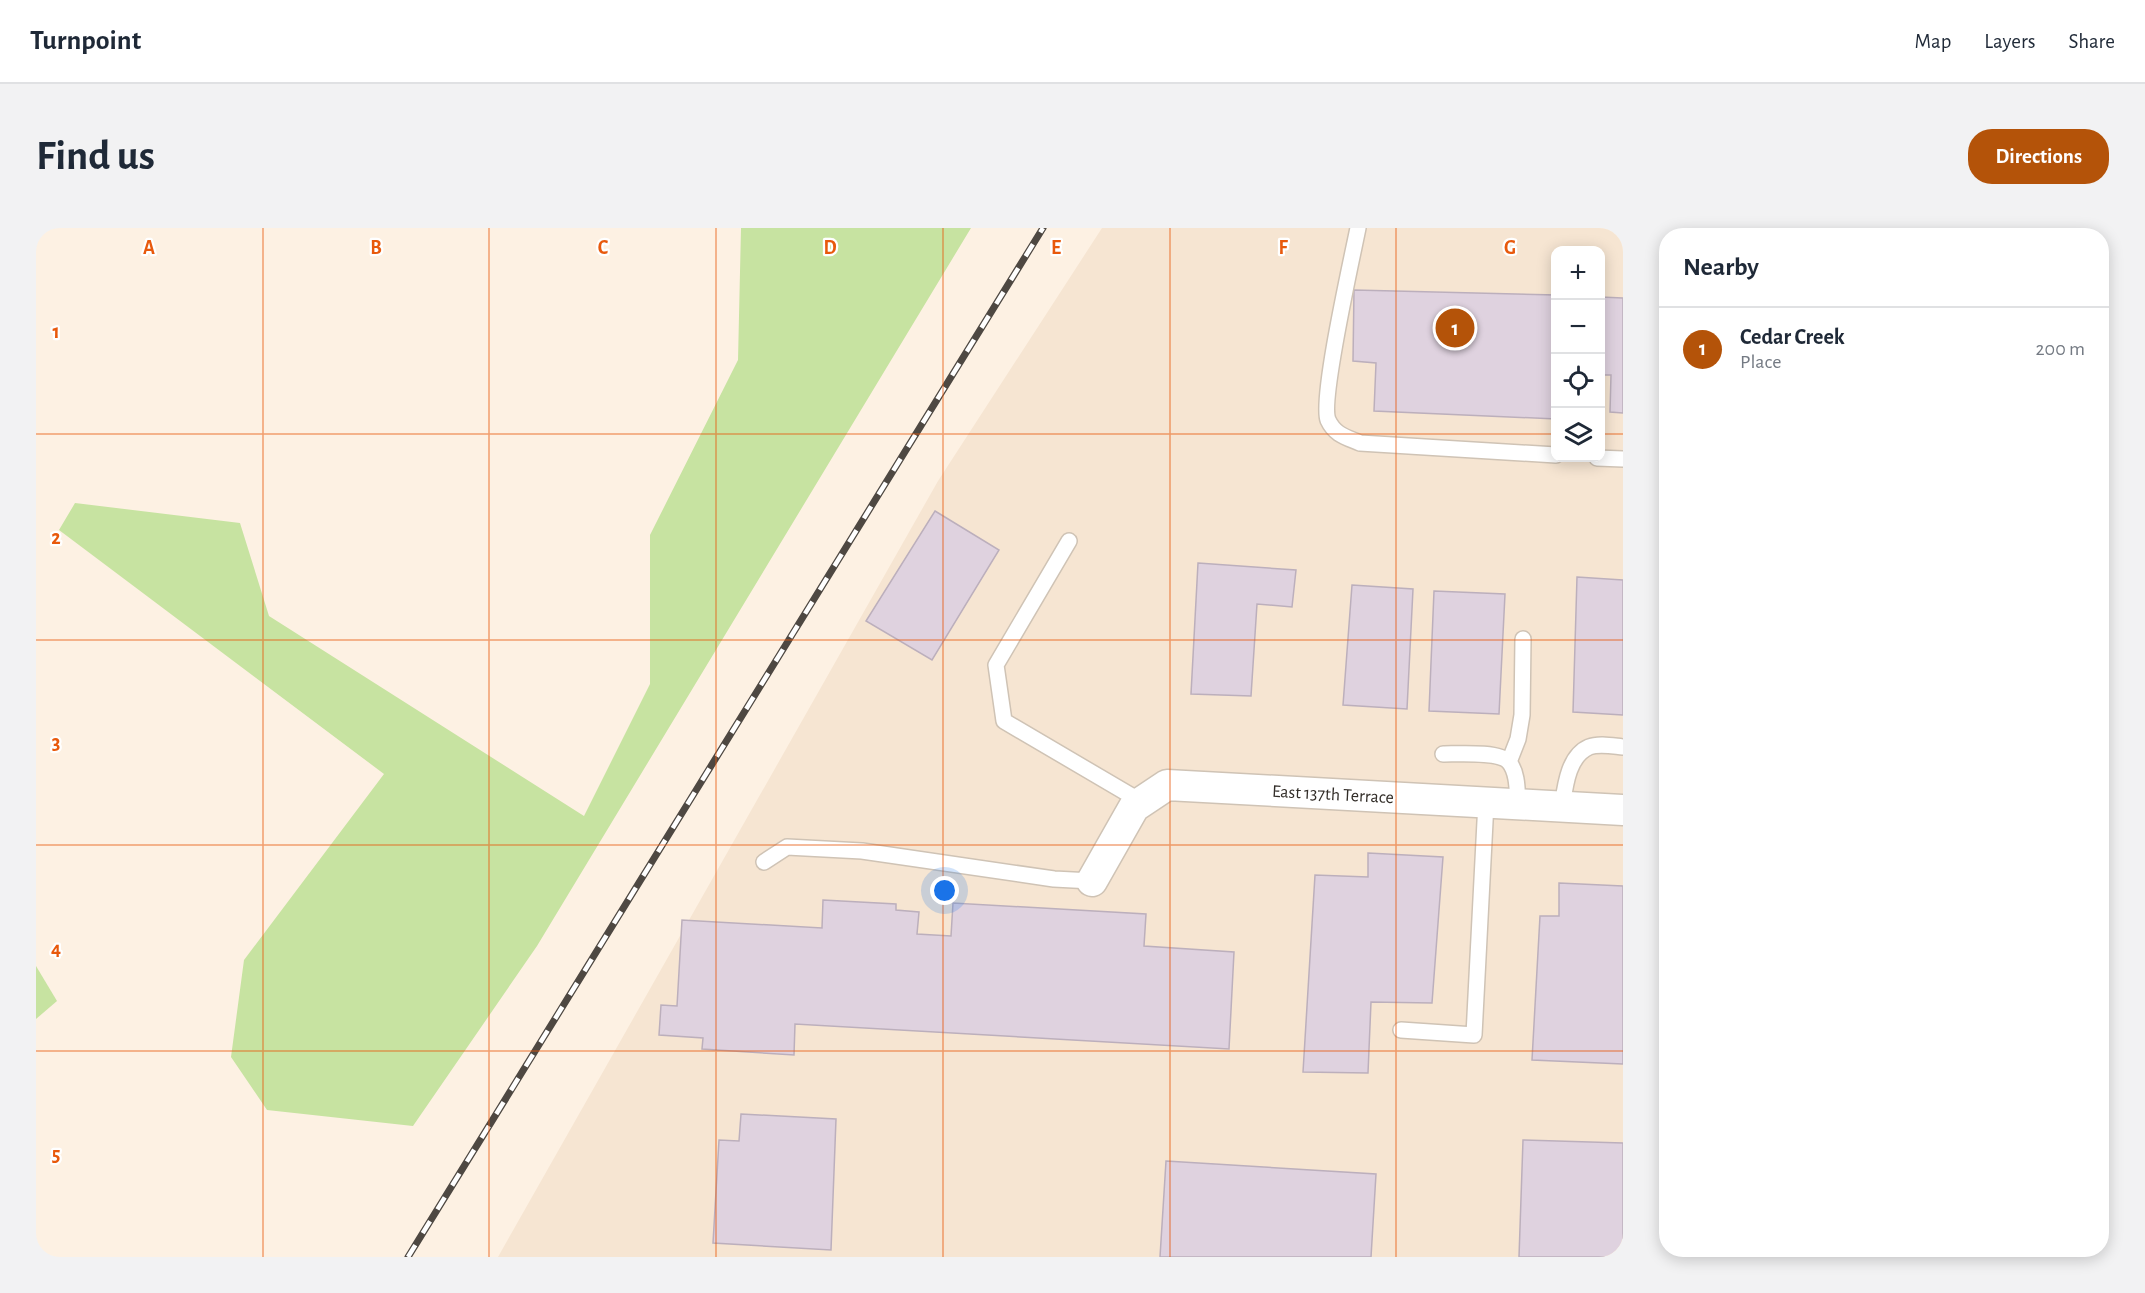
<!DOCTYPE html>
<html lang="en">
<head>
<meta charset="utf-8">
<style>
  body { margin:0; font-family:"Alegreya Sans",sans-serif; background:#f2f2f3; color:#1f2937 }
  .controls { position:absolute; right:18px; top:18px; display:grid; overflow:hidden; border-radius:12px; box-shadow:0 3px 15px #0003 }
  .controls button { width:54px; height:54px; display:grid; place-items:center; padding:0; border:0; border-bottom:2px solid #e0e1e3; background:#fff; color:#1f2937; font:30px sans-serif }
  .you { position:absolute; left:909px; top:663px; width:21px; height:21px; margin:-15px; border:4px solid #fff; border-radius:50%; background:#1a73e8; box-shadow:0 0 0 9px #1a73e833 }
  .badge { display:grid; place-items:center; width:39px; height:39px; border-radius:50%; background:#b45309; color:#fff; font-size:20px; font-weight:700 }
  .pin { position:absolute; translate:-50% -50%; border:3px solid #fff; box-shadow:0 2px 6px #0006 }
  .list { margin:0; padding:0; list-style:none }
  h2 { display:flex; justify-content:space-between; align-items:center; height:78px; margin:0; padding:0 24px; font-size:26px }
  h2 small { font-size:20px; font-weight:400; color:#747a83 }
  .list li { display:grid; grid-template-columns:39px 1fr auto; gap:18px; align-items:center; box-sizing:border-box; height:84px; padding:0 24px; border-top:2px solid #e0e1e3 }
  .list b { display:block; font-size:22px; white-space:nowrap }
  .list p { margin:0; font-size:20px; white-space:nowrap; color:#747a83 }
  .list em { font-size:20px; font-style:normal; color:#747a83 }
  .icon { flex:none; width:33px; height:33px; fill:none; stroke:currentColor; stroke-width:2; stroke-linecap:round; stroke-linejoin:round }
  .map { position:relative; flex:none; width:1587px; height:1029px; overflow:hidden; border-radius:24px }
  header { display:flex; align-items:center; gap:36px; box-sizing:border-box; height:84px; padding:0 30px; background:#fff; border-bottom:2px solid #e0e1e3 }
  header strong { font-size:28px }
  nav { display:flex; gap:33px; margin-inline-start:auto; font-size:21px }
  .intro { display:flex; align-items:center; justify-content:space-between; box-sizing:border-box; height:144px; padding:0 36px }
  h1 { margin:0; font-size:42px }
  .button { padding:15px 27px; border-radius:24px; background:#b45309; color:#fff; font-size:21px; font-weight:700 }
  main { display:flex; gap:36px; padding:0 36px }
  aside { flex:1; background:#fff; border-radius:24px; box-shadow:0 3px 15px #0003 }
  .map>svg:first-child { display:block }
</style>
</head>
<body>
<header>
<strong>Turnpoint</strong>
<nav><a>Map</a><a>Layers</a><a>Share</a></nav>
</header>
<div class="intro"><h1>Find us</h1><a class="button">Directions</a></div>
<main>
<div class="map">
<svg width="1587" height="1029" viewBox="0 0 1587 1029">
  <rect width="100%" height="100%" fill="#fdf1e3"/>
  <path fill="#f6e5d2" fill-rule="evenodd" d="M1066,0H1587V1029H462L902,253ZM1520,22H1564V230H1520Z"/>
  <g fill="#c7e3a1">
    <path d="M705,0H935L501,718L377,898L231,882L195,829L208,732L348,546L23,302L39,275L204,295L233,388L548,588L614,456V307L702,132Z"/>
    <path d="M0,738L21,773L0,791Z"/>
  </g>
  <g fill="#dfd2df" stroke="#bcafbc" stroke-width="1.5">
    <path d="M1318,62L1520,67V191L1338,183L1340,135L1317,133Z"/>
    <path d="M1564,69L1587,70V185L1574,184L1575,147H1564Z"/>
    <path d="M899,283L963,322L896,432L830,393Z"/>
    <path d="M1162,335L1260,342L1256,379L1221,376L1215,468L1155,466Z"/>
    <path d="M1541,349L1587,352V487L1537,484Z"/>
    <path d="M1316,357L1377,361L1371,481L1307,477Z"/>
    <path d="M1398,363L1469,366L1463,486L1393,483Z"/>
    <path d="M1332,625L1407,629L1396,775L1335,774L1332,845L1267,844L1279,647L1332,649Z"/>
    <path d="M1523,655L1587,658V836L1496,832L1504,688H1523Z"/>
    <path d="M787,672L860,676V682L883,684L881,706L915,708L917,675L1110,686L1108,718L1198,724L1193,821L759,796L758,827L666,821L667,810L623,807L625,777L641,778L646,692L786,700Z"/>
    <path d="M705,886L800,891L795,1022L677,1015L683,912L703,913Z"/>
    <path d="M1487,912L1587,915V1029H1483Z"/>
    <path d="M1130,933L1340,946L1335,1029H1124Z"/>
  </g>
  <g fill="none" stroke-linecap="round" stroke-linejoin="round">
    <defs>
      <g id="lane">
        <path d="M1322,0C1316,30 1284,172 1292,192C1299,207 1310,209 1324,215L1520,227"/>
        <path d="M1561,230L1587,231"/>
        <path d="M1033,313L960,437L968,493L1106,574"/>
        <path d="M1407,526C1422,526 1463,523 1473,534C1482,545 1481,563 1482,576"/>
        <path d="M1473,534L1482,511L1486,487L1487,411"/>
        <path d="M1526,579C1529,559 1532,528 1553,519C1563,515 1577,518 1587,519"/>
        <path d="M728,634L751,619L826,623L1018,651L1056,653"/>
        <path d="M1365,802L1438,807L1450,574"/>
      </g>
      <path id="street" d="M1056,653L1098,579L1131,557L1587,582"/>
    </defs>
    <use href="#lane" stroke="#cfc3b5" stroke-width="18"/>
    <use href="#street" stroke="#cfc3b5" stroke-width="33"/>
    <use href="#lane" stroke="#fff" stroke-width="15"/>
    <use href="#street" stroke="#fff" stroke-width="30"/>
    <defs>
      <path id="rail" d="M372,1029L1007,0"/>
    </defs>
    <use href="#rail" stroke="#4e4842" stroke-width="7"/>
    <use href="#rail" stroke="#fff" stroke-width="4.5" stroke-dasharray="14" stroke-linecap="butt"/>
  </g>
  <path fill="none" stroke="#e8590c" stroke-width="1.5" stroke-opacity="0.55" d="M227,0V1029M453,0V1029M680,0V1029M907,0V1029M1134,0V1029M1360,0V1029M0,206H1520M1564,206H1587M0,412H1587M0,617H1587M0,823H1587"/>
  <g text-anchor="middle" stroke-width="4.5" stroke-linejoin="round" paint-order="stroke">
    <g font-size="18" fill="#322d28" stroke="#fff">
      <text transform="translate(1297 566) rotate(3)" y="6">East 137th Terrace</text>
    </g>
  </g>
  <g font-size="20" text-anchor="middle" font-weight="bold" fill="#e8590c" stroke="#fff" stroke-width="4.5" stroke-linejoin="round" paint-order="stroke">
    <text x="113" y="26">A</text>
    <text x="340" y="26">B</text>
    <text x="567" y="26">C</text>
    <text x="794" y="26">D</text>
    <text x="1020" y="26">E</text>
    <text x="1247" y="26">F</text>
    <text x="1474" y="26">G</text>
    <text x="20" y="110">1</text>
    <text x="20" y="316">2</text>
    <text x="20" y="521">3</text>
    <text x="20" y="727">4</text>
    <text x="20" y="933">5</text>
  </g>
</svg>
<div class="controls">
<button>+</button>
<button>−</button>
<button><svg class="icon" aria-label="locate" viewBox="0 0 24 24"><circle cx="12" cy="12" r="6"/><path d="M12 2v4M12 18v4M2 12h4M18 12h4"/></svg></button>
<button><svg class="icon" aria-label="layers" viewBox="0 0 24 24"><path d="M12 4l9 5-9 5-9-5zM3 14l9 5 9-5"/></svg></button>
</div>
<div class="you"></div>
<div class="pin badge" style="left:1419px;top:100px">1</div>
</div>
<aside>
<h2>Nearby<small></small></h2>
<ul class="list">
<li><span class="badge">1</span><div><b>Cedar Creek</b><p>Place</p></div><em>200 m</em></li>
</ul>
</aside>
</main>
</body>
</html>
